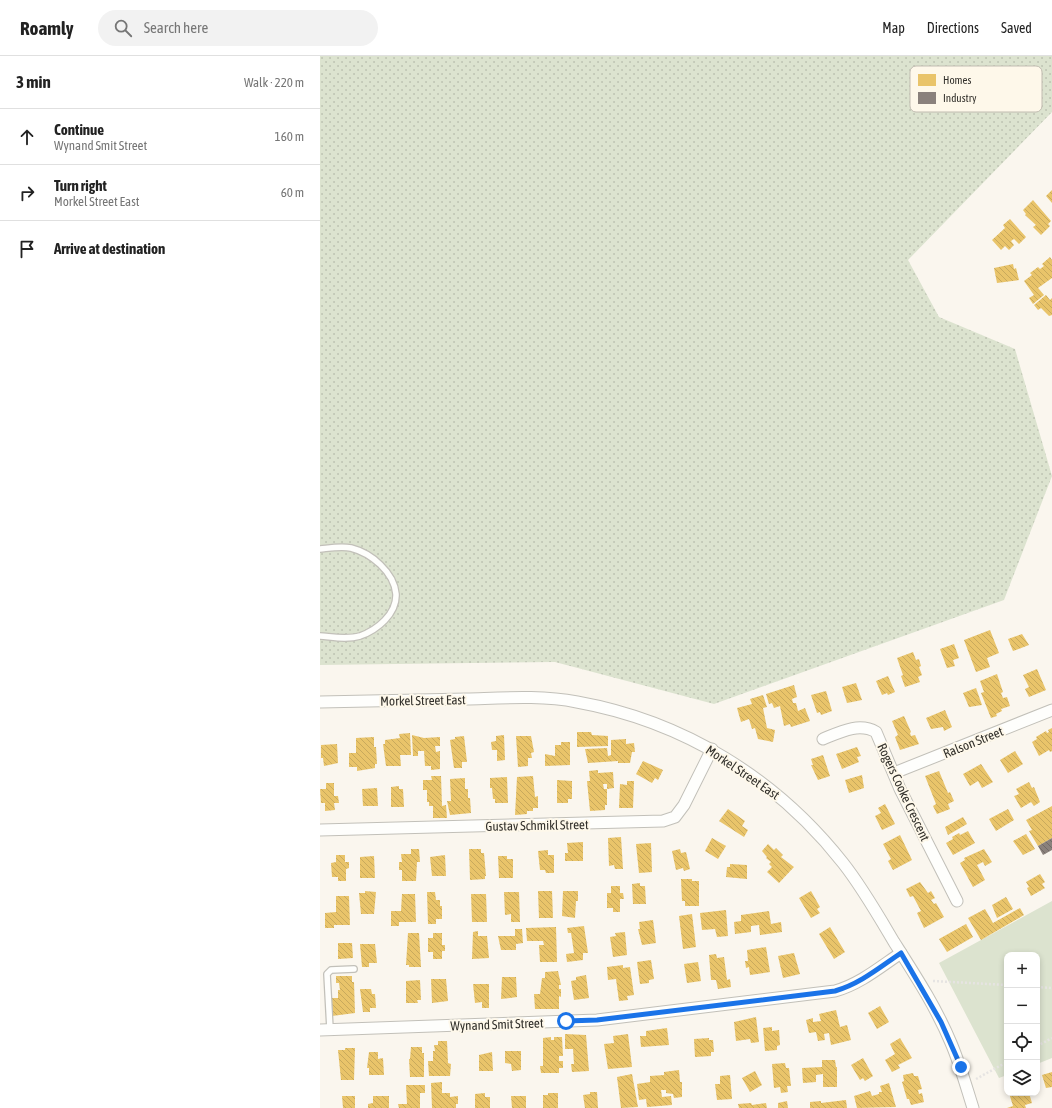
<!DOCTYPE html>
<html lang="en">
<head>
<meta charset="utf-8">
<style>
  body { margin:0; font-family:"Asap Condensed",sans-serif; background:#f2f2f2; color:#222 }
  .controls { position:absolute; right:12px; bottom:12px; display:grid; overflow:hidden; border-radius:8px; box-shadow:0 2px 6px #0003 }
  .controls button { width:36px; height:36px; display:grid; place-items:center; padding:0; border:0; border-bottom:1px solid #e0e0e0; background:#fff; color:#222; font:20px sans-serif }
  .stop { position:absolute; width:12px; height:12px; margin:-9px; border:3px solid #1a73e8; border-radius:50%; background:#fff }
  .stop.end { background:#1a73e8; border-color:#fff; box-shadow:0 1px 4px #0008 }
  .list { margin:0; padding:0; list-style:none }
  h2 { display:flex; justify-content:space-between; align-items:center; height:52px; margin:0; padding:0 16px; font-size:17px }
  h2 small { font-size:13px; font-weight:400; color:#767676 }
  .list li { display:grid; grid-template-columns:26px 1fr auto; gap:12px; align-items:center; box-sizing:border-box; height:56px; padding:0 16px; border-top:1px solid #e0e0e0 }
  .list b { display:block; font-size:15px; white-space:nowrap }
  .list p { margin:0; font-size:13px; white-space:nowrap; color:#767676 }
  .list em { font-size:13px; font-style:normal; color:#767676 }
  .icon { flex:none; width:22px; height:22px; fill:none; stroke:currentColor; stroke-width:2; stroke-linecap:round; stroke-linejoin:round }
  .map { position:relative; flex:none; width:732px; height:1052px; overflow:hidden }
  header { display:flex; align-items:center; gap:24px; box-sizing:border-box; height:56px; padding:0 20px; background:#fff; border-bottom:1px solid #e0e0e0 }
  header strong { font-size:19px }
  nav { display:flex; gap:22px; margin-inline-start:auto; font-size:14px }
  .search { width:280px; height:36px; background:#f2f2f2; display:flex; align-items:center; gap:10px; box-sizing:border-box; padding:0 14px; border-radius:22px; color:#767676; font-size:15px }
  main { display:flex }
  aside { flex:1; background:#fff }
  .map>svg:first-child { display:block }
</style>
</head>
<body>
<header>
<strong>Roamly</strong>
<div class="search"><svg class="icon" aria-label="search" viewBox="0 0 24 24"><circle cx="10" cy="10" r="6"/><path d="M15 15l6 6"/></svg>Search here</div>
<nav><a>Map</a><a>Directions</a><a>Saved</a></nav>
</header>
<main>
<aside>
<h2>3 min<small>Walk · 220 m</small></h2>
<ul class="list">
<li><svg class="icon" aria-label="ahead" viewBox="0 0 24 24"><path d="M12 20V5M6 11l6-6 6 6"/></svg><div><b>Continue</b><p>Wynand Smit Street</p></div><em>160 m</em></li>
<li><svg class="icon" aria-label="right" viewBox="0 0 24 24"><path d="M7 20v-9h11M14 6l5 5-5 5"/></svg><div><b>Turn right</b><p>Morkel Street East</p></div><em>60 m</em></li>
<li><svg class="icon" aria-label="arrive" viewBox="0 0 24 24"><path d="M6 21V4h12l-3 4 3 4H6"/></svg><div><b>Arrive at destination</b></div></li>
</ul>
</aside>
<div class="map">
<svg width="732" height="1052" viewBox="0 0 732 1052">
  <defs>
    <pattern id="grass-dots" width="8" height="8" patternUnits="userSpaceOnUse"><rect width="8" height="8" fill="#dce3cf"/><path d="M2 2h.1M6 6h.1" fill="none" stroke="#bdc3b2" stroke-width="1.8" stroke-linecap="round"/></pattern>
    <pattern id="homes-back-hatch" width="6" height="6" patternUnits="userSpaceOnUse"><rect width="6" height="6" fill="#e9c46a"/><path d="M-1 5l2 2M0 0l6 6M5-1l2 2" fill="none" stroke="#c8a95c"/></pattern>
    <pattern id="industry-back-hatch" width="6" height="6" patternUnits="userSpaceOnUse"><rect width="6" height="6" fill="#8a817c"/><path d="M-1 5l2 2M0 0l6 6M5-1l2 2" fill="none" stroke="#716a66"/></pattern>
  </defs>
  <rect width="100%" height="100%" fill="#faf6ee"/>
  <path fill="url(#grass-dots)" d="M0,0H732V56L588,204L619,261L695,293L732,420L684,544L394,648L235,606L0,609Z"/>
  <path fill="#dce3cf" d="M732,845V1002L717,1008V899H687V1019L679,1022L619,907Z"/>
  <g fill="url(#homes-back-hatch)">
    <path d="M732,134V147L726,140Z"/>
    <path d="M713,144L731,165L728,168L730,170L721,179L713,171L716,169L705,159L706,158L703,154Z"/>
    <path d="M690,163L706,181L699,188L694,183L691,185L694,189L689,194L685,190L681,194L672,184L685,172L683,169Z"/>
    <path d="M730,201L732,204V222L718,232L724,239L713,248L709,242L714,239L704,225L712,219L710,217L718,211L720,213L724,210L722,208Z"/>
    <path d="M693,208L694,213L696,212L699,224L677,227L674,212Z"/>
    <path d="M726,239L730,244L732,242V259L729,260L721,252L718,254L714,249Z"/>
    <path d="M670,574L679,597L667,602L670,611L656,616L644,584Z"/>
    <path d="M702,578L709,589L693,595L688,583Z"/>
    <path d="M634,588L639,602L633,604L635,610L627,612L620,593Z"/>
    <path d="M593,596L596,604L599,603L601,610L599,611L602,619L598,621L600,626L585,631L581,620L583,619L577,602Z"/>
    <path d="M717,613L726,634L709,641L705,633L709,631L703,619Z"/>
    <path d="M677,618L683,636L681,637L683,642L687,641L690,650L681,653L682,655L676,658L677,660L671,662L661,637L664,636L660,625Z"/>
    <path d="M568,620L575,636L568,639L567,637L562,639L556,625Z"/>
    <path d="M536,627L542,644L527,647L522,631Z"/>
    <path d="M474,629L477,641L472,643L473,647H476L478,655L485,652L490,665L471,671L470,668L464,670L460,650L454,652L452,647L449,648L446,638Z"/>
    <path d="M656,632L662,649L649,651L643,637Z"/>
    <path d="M506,635L512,655L501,659L500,656L497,657L491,639Z"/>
    <path d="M443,639L447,651L443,652L447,672L455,674L453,686L438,683L435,672L432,673L429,663L421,666L417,652L432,648L430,643Z"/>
    <path d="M625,654L632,671L624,675L623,671L611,673L606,662Z"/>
    <path d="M584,660L591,676L590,677L591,680L595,679L599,688L580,694L575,681L578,679L572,665Z"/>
    <path d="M732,672V695L730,696L729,694L719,700L712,686L717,683L716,681L726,675L727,677L729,676L728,674Z"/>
    <path d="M257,676H271L272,679L288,680V690L257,691Z"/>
    <path d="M90,677L91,699H80L81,710H66L63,688H65V684L80,682L79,678Z"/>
    <path d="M92,679L104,682L120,681V690H115L116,696L120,695V713L111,714V710H105L104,695H98V700H93Z"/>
    <path d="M184,679L185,704L177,705V694H172L171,686L176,685V680Z"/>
    <path d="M144,680L147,706H142V712H134L130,684L135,683V681Z"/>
    <path d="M196,680H211L214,696L211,697L212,702H208V710L198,711Z"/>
    <path d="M54,681V691H56L57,708H55V712L37,715V711H29V697H36V682Z"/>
    <path d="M306,683V688L314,687L315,696H312L310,707H298V705L268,707L265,693L287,692L288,700L291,699V684Z"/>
    <path d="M241,686H250V709L225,710V698L235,700V689H241Z"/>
    <path d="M17,688L18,707L4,710L3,702H1V689Z"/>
    <path d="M537,691L541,700L537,701L539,706L522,713L516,698Z"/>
    <path d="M695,695L703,708L688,717L680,704Z"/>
    <path d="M503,699L510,720L498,724L491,709H493L491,703Z"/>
    <path d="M323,705L343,714L338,724L335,722L332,727L316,718Z"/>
    <path d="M661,708L673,726L662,732L658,725L650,730L643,718Z"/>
    <path d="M278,714V717L293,716L294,732L287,733V728H283L284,733H287V749H285V754L270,755L267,725H270L269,715Z"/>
    <path d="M619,715L628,737L630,736L634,745L628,748L630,753L617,758L613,750L616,748L605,720Z"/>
    <path d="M542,719L544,732L529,737L525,724Z"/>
    <path d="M111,720H121L122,750L126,749L127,762H113V750H109V746H107V734H103V724H112Z"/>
    <path d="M213,720L215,741L218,740V752H213V755H207V758L195,759L197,721Z"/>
    <path d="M187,721L188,747H175V743H173L172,732H170V722Z"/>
    <path d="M145,722V733H148V742H150L151,757L130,759L127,745H131L130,723Z"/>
    <path d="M237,724L252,725V743H248V747H237Z"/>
    <path d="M307,725H314L313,752H299L300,728L307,729Z"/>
    <path d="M709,726L712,732L714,731L720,746L714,750L711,746L701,752L694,740L699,738L696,733Z"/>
    <path d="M6,727H14V740H18L19,747H14L15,754L5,755V747H1L0,733H6Z"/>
    <path d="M79,730V733H83L84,751H71V731Z"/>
    <path d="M57,732L58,750H43L42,733Z"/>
    <path d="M565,748L575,768L562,774L555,760L561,757L558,752Z"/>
    <path d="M732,750V782L718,790L709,775L712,774L706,764Z"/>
    <path d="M408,753L425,765L422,770L428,774L424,781L399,765Z"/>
    <path d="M688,753L694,764L676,775L669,763Z"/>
    <path d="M643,761L647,768L628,779L625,771Z"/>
    <path d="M648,775L655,787L633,799L626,787L633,783L632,781L639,777L640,779Z"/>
    <path d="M706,778L715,793L703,799L693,785Z"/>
    <path d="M580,779L592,804L573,814L568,805L571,803L563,788Z"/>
    <path d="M301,781L303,813H295L294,809L289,810L288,782Z"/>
    <path d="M392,782L406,790L398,803L385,795Z"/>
    <path d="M263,786V805H245V797H248L247,787Z"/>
    <path d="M331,787L332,816L319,817L316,788Z"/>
    <path d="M448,788L454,794L456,792L463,799L461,801L474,811L459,827L447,816L452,811L449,808L451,806L446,802L447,801L442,795Z"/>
    <path d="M91,793H99L100,806H97L96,825H82V814H79V806H82L81,798H91Z"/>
    <path d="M149,793H161V797H164L166,820H165V823L150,824Z"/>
    <path d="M360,793L361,797L366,796L370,813L364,815L363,812L356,814L352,795Z"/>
    <path d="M664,793L672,806L665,810L663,806L657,809L665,824L653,831L640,807L645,804L644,802Z"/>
    <path d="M228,794V799H234V817H226L225,814H220L218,795Z"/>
    <path d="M16,799H25V806H29V812L26,813V825H18V821H12L11,807L16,806Z"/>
    <path d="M125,799L126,820H112L110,801Z"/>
    <path d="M54,800L55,822H40V801Z"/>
    <path d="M178,800H187V803H193V822H179Z"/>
    <path d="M410,808L427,809V823L406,821L407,811H410Z"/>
    <path d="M720,818L725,826L722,828L725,832L711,840L707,832L709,831L706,826Z"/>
    <path d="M361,823H372V825H379V850H365V845H362Z"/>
    <path d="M600,826L608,837L611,835L615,842L611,844L614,848L616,847L624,861L604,872L597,857L601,855L593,840L590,841L586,833Z"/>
    <path d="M320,827V830H325L326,848H313L312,828Z"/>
    <path d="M291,830H300V837H303L304,843H300V856H293V852H287V837H291Z"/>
    <path d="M45,835L56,836L54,858H41L39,837H45Z"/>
    <path d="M218,835H232L233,862H219Z"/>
    <path d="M243,835H258V845H256L255,862L242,860Z"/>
    <path d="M491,835L500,851L497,853L500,857L491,862L479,842Z"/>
    <path d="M107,836H115L116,844H120V850H122V863H116V868H108Z"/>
    <path d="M184,836H199L200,866H191V858L185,859Z"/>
    <path d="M82,838H95L96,866H79V870H71V855H81Z"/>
    <path d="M151,838H166L167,866H152Z"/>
    <path d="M16,840H29L30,869H14V872H5V857L16,856Z"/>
    <path d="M686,841L693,853L677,862L672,849Z"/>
    <path d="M700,852L704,859L661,884L648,862L665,853L673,867Z"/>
    <path d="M406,854L408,880L397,881L395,873L382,874L380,857Z"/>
    <path d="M449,855L451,868L461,866L462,876L440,879L439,869L431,870V876L415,878L414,866L421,865V859Z"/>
    <path d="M372,858L376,891L363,893L359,860Z"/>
    <path d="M333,864L336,887L322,889L318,873H320L319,866Z"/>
    <path d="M646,868L653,881L627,896L619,883Z"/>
    <path d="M264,870L268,897H263V904L247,906L246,898L254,897L251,877H248L247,872Z"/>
    <path d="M236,871L237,906H220L219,889H224L223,885H207L206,872Z"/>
    <path d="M510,871L525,896L514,903L499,878Z"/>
    <path d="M195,873H202L203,887L196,888V894H181L178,880H195Z"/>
    <path d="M158,875V880H167L169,902L152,903L153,876Z"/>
    <path d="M305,876L307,899L293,901L290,881L296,880L295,877Z"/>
    <path d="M88,877H99L101,911H89V909H86Z"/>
    <path d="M113,877H122V889H125V895H122V903H113V896H108V882H113Z"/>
    <path d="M18,887H32L33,902L18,903Z"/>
    <path d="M40,888H55L57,907H49V911H42Z"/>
    <path d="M446,891L450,916L430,919L429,911L426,912L425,905H428L427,894Z"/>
    <path d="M474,897L480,918L463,922L458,900Z"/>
    <path d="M396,898L397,902L404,901L407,924L410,923L411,931L398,933L396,924H391L389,899Z"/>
    <path d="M331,904L334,923L329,924V927L320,928L317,906Z"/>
    <path d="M378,906L381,925L367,927L364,908Z"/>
    <path d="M303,909V912L310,911L314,939L307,940L308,944L299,945L296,923L288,924L287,911Z"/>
    <path d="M238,915L241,929H239V933H241V941L239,940V953H215L214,938H220L222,922H225V916Z"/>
    <path d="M266,919L269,942L254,944L251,925L256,924V921Z"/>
    <path d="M16,920H32V926H34L35,957L12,960V942H18V934H20L19,927H16Z"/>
    <path d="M182,921H196L197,941L181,943Z"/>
    <path d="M111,923H126L128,945L112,947Z"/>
    <path d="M100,924L101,944H97L98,947H86V925Z"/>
    <path d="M153,928H169V952H162V946L155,947Z"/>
    <path d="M40,933H51L52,938H55L56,952H50V956H43Z"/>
    <path d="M560,950L569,966L557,973L548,957Z"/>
    <path d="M516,954L520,971L527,969L531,984L511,989L509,977L504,978L505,984L498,985L496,976L489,977L486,964L493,962V966L501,965L499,958Z"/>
    <path d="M436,961L439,986L431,987L430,983L416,985L414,966Z"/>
    <path d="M452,971V975L459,974L460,989L457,990V994L445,995L443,972Z"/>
    <path d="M347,972L349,989L321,991L320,980H326V975Z"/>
    <path d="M245,978L266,979L269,1015L252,1016L251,1008H254L253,993H245Z"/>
    <path d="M308,978L312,1011L288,1013L284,988L294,987L293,980Z"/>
    <path d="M231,981V984H234V981H242L243,1000H239V1005H243V1012H239V1017H221L220,1010H223V982Z"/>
    <path d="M389,982V984H393L394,996H391V1000L375,1001L374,983Z"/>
    <path d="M580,982L592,1002L578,1009L580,1012L572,1016L565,1004L575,998L570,988Z"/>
    <path d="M118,985H127L128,1007L131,1008L130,1020H109L108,1005H113V995H115L114,989H118Z"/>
    <path d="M91,991H102V997H104V1021H90L89,1003H90Z"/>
    <path d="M25,992H35L34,1024H21L18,994H25Z"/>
    <path d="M185,995H201V1014L192,1015L191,1008L185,1007Z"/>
    <path d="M49,996H58V1003L63,1002L64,1019H49V1012H47Z"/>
    <path d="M172,996L173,1015H159V999Z"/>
    <path d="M543,1002L553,1020L545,1025L543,1022L540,1024L531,1009Z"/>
    <path d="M502,1004H515L516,1011H517V1031H503V1018L496,1019V1026L483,1027L482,1012L502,1011Z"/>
    <path d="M465,1007L466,1012H469L471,1030H467L468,1036L461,1037L460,1031L454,1032L452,1008Z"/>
    <path d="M359,1014L360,1026H362V1041L354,1042L353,1038L346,1037V1034H341L342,1041L351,1040L352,1049L327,1051L326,1043L319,1044L317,1028L330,1026V1020L344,1019V1016Z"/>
    <path d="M435,1015L442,1029L430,1036L422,1022Z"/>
    <path d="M732,1016V1031L726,1032L722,1019Z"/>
    <path d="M593,1017L594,1020H598L602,1033L598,1034L599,1038L602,1037L604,1046L591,1049L589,1043H587L582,1026L584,1025L583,1019Z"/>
    <path d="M312,1018L318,1051L301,1052L297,1021Z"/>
    <path d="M410,1019L412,1043L397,1044L395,1028H400V1020Z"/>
    <path d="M122,1026V1037H130V1041L138,1040V1048H136V1052H112L111,1027Z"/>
    <path d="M569,1027L576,1051L537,1052L534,1040L550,1035L552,1040L559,1038V1036H562L560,1030Z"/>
    <path d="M86,1029H105V1037H100V1052H79L78,1048H87Z"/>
    <path d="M270,1036H277L278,1052H265L263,1039L270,1038Z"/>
    <path d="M165,1037V1041H170V1052H155V1038Z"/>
    <path d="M228,1037H238V1052H223V1039H228Z"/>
    <path d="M689,1037H704L705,1038L709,1037L712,1047L705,1049L706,1052H687L693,1050Z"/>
    <path d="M22,1040H35V1052H23Z"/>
    <path d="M53,1040H69V1052H48V1048L53,1047Z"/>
    <path d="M191,1040H206V1052H192Z"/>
    <path d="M526,1044L527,1052H490V1046L501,1045V1047Z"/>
    <path d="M467,1045L468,1052H458V1047Z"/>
    <path d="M431,1047L432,1049L446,1047L447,1052H419L418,1048Z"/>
  </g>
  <path fill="url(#industry-back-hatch)" d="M732,782V794L723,799L718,790Z"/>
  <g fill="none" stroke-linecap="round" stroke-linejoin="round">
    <defs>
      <g id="service">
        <path d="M0,493C10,492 21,490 31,492C51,497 74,516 76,538C77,558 57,574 40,580C27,584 13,581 0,580"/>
        <path d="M10,973L7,918L11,914L34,913"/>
      </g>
      <g id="minor">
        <path d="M0,646C49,645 97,644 146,643C183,642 221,639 257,646C363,665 456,722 523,807C542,831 558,859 574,886C595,919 616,951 631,987C640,1008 646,1030 653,1052"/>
        <path d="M503,683C520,676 539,666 556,676L580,733L637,845"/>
        <path d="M574,717L732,654"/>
        <path d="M0,774L343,765L355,761L364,749L392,693"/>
        <path d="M0,974L277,964L515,935C540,928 560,911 581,897"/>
      </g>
    </defs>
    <use href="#service" stroke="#c2c0b9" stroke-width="8"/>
    <use href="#minor" stroke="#c2c0b9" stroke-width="13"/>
    <g stroke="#e6e4e2" stroke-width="2.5" stroke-dasharray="2 2" stroke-linecap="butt">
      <path d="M613,925L687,929"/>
      <path d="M717,931L732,932"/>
      <path d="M717,990L732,982"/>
      <path d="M656,1023L687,1006"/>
    </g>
    <use href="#service" stroke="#fefefc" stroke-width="5.5"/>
    <use href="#minor" stroke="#fefefc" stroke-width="11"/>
  </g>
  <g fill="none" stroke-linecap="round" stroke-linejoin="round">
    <path stroke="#1a73e8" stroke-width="5" d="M246,965L277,964L515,935C540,928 560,911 581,897L621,966L641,1011"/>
  </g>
  <g text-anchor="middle" stroke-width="4" stroke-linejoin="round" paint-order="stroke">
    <g font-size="13" fill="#32302b" stroke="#fef8ea">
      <text transform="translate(103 644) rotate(-1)" y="5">Morkel Street East</text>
      <text transform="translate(653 686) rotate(-22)" y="5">Ralson Street</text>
      <text transform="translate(423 716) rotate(34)" y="5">Morkel Street East</text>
      <text transform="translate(584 736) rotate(65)" y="5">Rogers Cooke Crescent</text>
      <text transform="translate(217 769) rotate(-1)" y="5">Gustav Schmikl Street</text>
      <text transform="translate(177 968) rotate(-2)" y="5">Wynand Smit Street</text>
    </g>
  </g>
  <rect x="590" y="10" width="132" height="46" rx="6" fill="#fef8ea" stroke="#c1bcb1" stroke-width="1"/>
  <rect x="598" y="18" width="18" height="12" fill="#e9c46a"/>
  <rect x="598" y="36" width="18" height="12" fill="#8a817c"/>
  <g font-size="11" fill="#32302b">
    <text x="623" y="28">Homes</text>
    <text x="623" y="46">Industry</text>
  </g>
</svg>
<div class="controls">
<button>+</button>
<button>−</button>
<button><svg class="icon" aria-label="locate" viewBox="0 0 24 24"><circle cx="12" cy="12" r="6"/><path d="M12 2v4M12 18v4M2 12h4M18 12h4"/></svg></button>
<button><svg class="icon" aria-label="layers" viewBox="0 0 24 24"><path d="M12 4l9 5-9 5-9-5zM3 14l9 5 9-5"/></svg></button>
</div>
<div class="stop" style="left:246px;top:965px"></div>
<div class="stop end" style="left:641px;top:1011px"></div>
</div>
</main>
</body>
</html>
